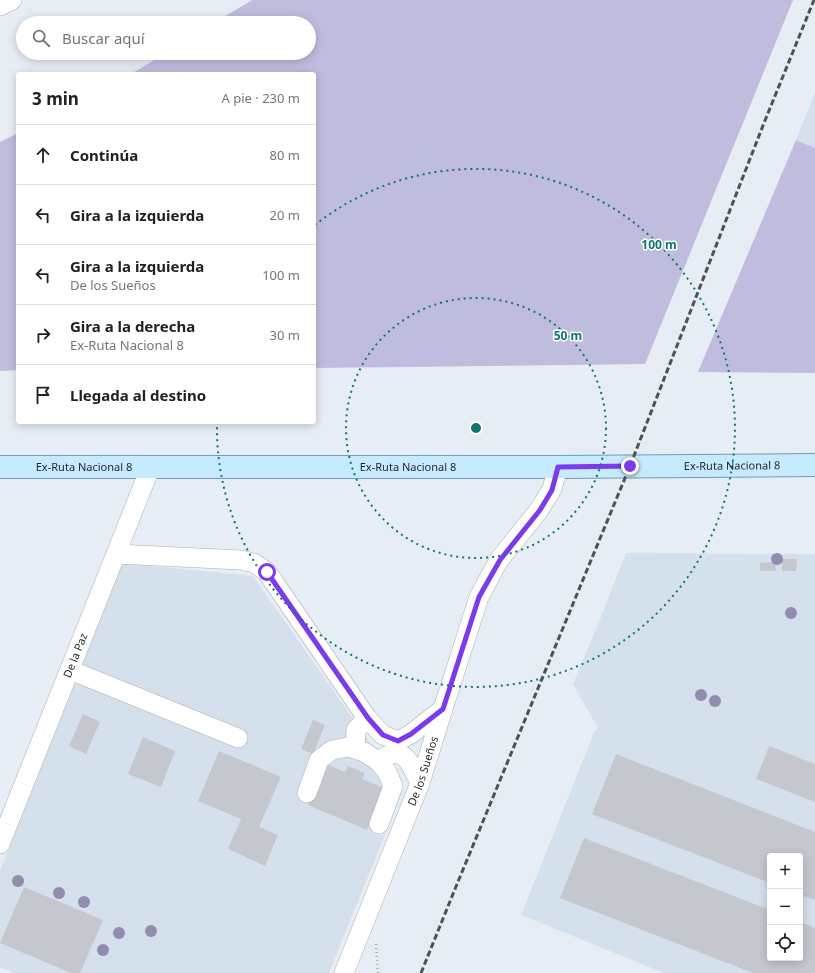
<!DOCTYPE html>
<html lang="es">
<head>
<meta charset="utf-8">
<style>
  body { margin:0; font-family:"Noto Sans",sans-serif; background:#f6f6f6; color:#202124 }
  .controls { position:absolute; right:12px; bottom:12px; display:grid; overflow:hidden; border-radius:4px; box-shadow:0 2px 10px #0003 }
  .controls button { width:36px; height:36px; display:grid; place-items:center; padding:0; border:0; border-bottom:1px solid #e0e0e0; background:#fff; color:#202124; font:20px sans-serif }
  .stop { position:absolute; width:12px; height:12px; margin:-9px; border:3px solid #7c3aed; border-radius:50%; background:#fff }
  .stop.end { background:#7c3aed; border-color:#fff; box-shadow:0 1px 4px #0008 }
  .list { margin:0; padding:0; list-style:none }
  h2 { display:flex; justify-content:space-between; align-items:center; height:52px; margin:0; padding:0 16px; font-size:17px }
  h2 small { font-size:13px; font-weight:400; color:#757577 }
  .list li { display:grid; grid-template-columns:26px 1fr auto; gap:12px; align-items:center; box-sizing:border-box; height:60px; padding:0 16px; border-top:1px solid #e0e0e0 }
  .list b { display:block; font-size:15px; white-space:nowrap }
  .list p { margin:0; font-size:13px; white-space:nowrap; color:#757577 }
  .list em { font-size:13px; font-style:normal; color:#757577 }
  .icon { flex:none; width:22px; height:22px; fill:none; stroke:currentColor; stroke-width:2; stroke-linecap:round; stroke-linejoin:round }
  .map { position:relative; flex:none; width:815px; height:973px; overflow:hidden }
  .search { position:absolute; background:#fff; box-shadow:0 2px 10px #0003; left:16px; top:16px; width:300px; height:44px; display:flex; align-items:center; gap:10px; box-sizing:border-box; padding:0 14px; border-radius:22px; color:#757577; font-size:15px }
  .panel { position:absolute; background:#fff; box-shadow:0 2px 10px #0003; left:16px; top:72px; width:300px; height:352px; border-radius:4px }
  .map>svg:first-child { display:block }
</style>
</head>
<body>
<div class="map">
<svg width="815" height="973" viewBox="0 0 815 973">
  <rect width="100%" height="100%" fill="#e7edf4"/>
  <g fill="#d5e0ed" fill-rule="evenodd">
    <path d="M815,93V148L796,140Z"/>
    <path d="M626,553L815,554V973H664L521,915L595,730L598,728L573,684L597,627ZM770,856H800V958H770Z"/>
    <path d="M123,563L253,576L403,790L329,973H14L0,967V871Z"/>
  </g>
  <g fill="#c0bcde">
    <path d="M252,0H793L645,364L314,368V74H131L166,53H309V23H214Z"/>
    <path d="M18,133V370L0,371V142Z"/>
    <path d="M796,140L815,148V373L698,372Z"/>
  </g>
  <g fill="#c5c7cf">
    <path d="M782,559H797L796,571H782Z"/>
    <path d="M775,562L776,571H760V563Z"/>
    <path d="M83,714L100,722L86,754L69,746Z"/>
    <path d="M313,720L325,725L313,754L301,749Z"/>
    <path d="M143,737L175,751L161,787L128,774Z"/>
    <path d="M769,746L815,764V802L756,779Z"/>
    <path d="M219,751L281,777L259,827L278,835L265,866L228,849L241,819L198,801Z"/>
    <path d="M616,754L815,832V900L800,895V856H770V883L592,814Z"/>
    <path d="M326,764L345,772L348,766L365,773L362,779L384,788L367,830L308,805Z"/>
    <path d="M584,838L770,910V958H800V922L815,928V973H753L560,898Z"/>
    <path d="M24,887L103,920L80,973H71L0,943Z"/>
  </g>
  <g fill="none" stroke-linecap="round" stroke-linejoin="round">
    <defs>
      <g id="minor">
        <path d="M0,6L12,0"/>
        <path d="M116,554L241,560L254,563L267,572L367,718L383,735L398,741L411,734L443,709"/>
        <path d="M70,670L238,738"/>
        <path d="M355,749L356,730L367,718"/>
        <path d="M378,761C405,743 409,762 420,783"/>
        <path d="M307,793L319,760L332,750L348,747L364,752L378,761L387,772L393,786L379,824"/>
        <path id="s1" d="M0,844L151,466"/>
        <path id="s2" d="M344,973L420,783L443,709L479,597L499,560L539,510L552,489L558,467"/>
      </g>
      <g id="major">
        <path id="s3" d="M0,467H558L815,465"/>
      </g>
    </defs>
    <use href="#minor" stroke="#aaafb6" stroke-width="20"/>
    <use href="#major" stroke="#749bb2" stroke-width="24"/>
    <path stroke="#a7acb2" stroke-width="2.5" stroke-dasharray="1 3" stroke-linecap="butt" d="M376,944L378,973"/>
    <use href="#minor" stroke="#fff" stroke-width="19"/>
    <use href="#major" stroke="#c7ebfe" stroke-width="22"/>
    <path stroke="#4e5155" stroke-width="3" stroke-dasharray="6 3" stroke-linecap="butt" d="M421,973L455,889L630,466L764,123L814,0"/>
  </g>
  <g fill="#918daf">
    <circle cx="777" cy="559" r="6"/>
    <circle cx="791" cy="613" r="6"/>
    <circle cx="701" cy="695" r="6"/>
    <circle cx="715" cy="701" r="6"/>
    <circle cx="18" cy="881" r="6"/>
    <circle cx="59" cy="893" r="6"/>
    <circle cx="84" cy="902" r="6"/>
    <circle cx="151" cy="931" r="6"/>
    <circle cx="119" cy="933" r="6"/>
    <circle cx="103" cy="950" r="6"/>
  </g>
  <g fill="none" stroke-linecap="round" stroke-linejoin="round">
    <path stroke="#7c3aed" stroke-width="5" d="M267,572L368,718L383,735L398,741L411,734L443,709L479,597L500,560L540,510L552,490L558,467L630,466"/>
  </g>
  <g fill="none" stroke="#0f766e" stroke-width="2" stroke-dasharray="2 4">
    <circle cx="476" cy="428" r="130"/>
    <path d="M315 225A259 259 0 1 1 217 423"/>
  </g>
  <g text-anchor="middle" stroke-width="3" stroke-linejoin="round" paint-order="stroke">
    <g font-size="11" fill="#1f2124" stroke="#fff">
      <text dy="4" stroke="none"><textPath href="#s3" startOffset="84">Ex-Ruta Nacional 8</textPath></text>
      <text dy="4" stroke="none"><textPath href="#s3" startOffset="732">Ex-Ruta Nacional 8</textPath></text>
      <text dy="4" stroke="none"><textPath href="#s3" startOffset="408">Ex-Ruta Nacional 8</textPath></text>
      <text dy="4" stroke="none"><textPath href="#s1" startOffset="203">De la Paz</textPath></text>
      <text dy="4" stroke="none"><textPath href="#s2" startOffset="217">De los Sueños</textPath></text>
    </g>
  </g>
  <circle cx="476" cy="428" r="6" fill="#0f766e" stroke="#fff" stroke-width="2"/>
  <g font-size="12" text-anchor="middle" font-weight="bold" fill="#0f766e" stroke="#fff" stroke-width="3" stroke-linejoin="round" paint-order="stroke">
    <text x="659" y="249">100 m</text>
    <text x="568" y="340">50 m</text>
  </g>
</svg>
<div class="controls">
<button>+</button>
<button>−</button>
<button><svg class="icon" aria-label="locate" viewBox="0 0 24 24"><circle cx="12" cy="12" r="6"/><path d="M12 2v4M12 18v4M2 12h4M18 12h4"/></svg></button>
</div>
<div class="stop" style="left:267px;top:572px"></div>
<div class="stop end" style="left:630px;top:466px"></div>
<div class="search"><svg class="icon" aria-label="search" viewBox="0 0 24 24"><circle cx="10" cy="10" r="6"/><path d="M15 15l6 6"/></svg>Buscar aquí</div>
<section class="panel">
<h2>3 min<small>A pie · 230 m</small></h2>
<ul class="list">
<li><svg class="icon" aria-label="ahead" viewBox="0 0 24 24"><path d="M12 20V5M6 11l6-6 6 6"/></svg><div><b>Continúa</b></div><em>80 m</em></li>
<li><svg class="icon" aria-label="left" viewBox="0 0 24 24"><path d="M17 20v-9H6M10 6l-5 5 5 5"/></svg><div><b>Gira a la izquierda</b></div><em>20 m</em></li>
<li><svg class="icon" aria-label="left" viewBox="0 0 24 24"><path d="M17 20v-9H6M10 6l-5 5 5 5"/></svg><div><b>Gira a la izquierda</b><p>De los Sueños</p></div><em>100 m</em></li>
<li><svg class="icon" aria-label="right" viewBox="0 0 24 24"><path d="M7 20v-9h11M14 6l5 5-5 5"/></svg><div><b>Gira a la derecha</b><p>Ex-Ruta Nacional 8</p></div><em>30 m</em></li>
<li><svg class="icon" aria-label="arrive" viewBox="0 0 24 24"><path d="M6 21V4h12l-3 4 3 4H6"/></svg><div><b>Llegada al destino</b></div></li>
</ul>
</section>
</div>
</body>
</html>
